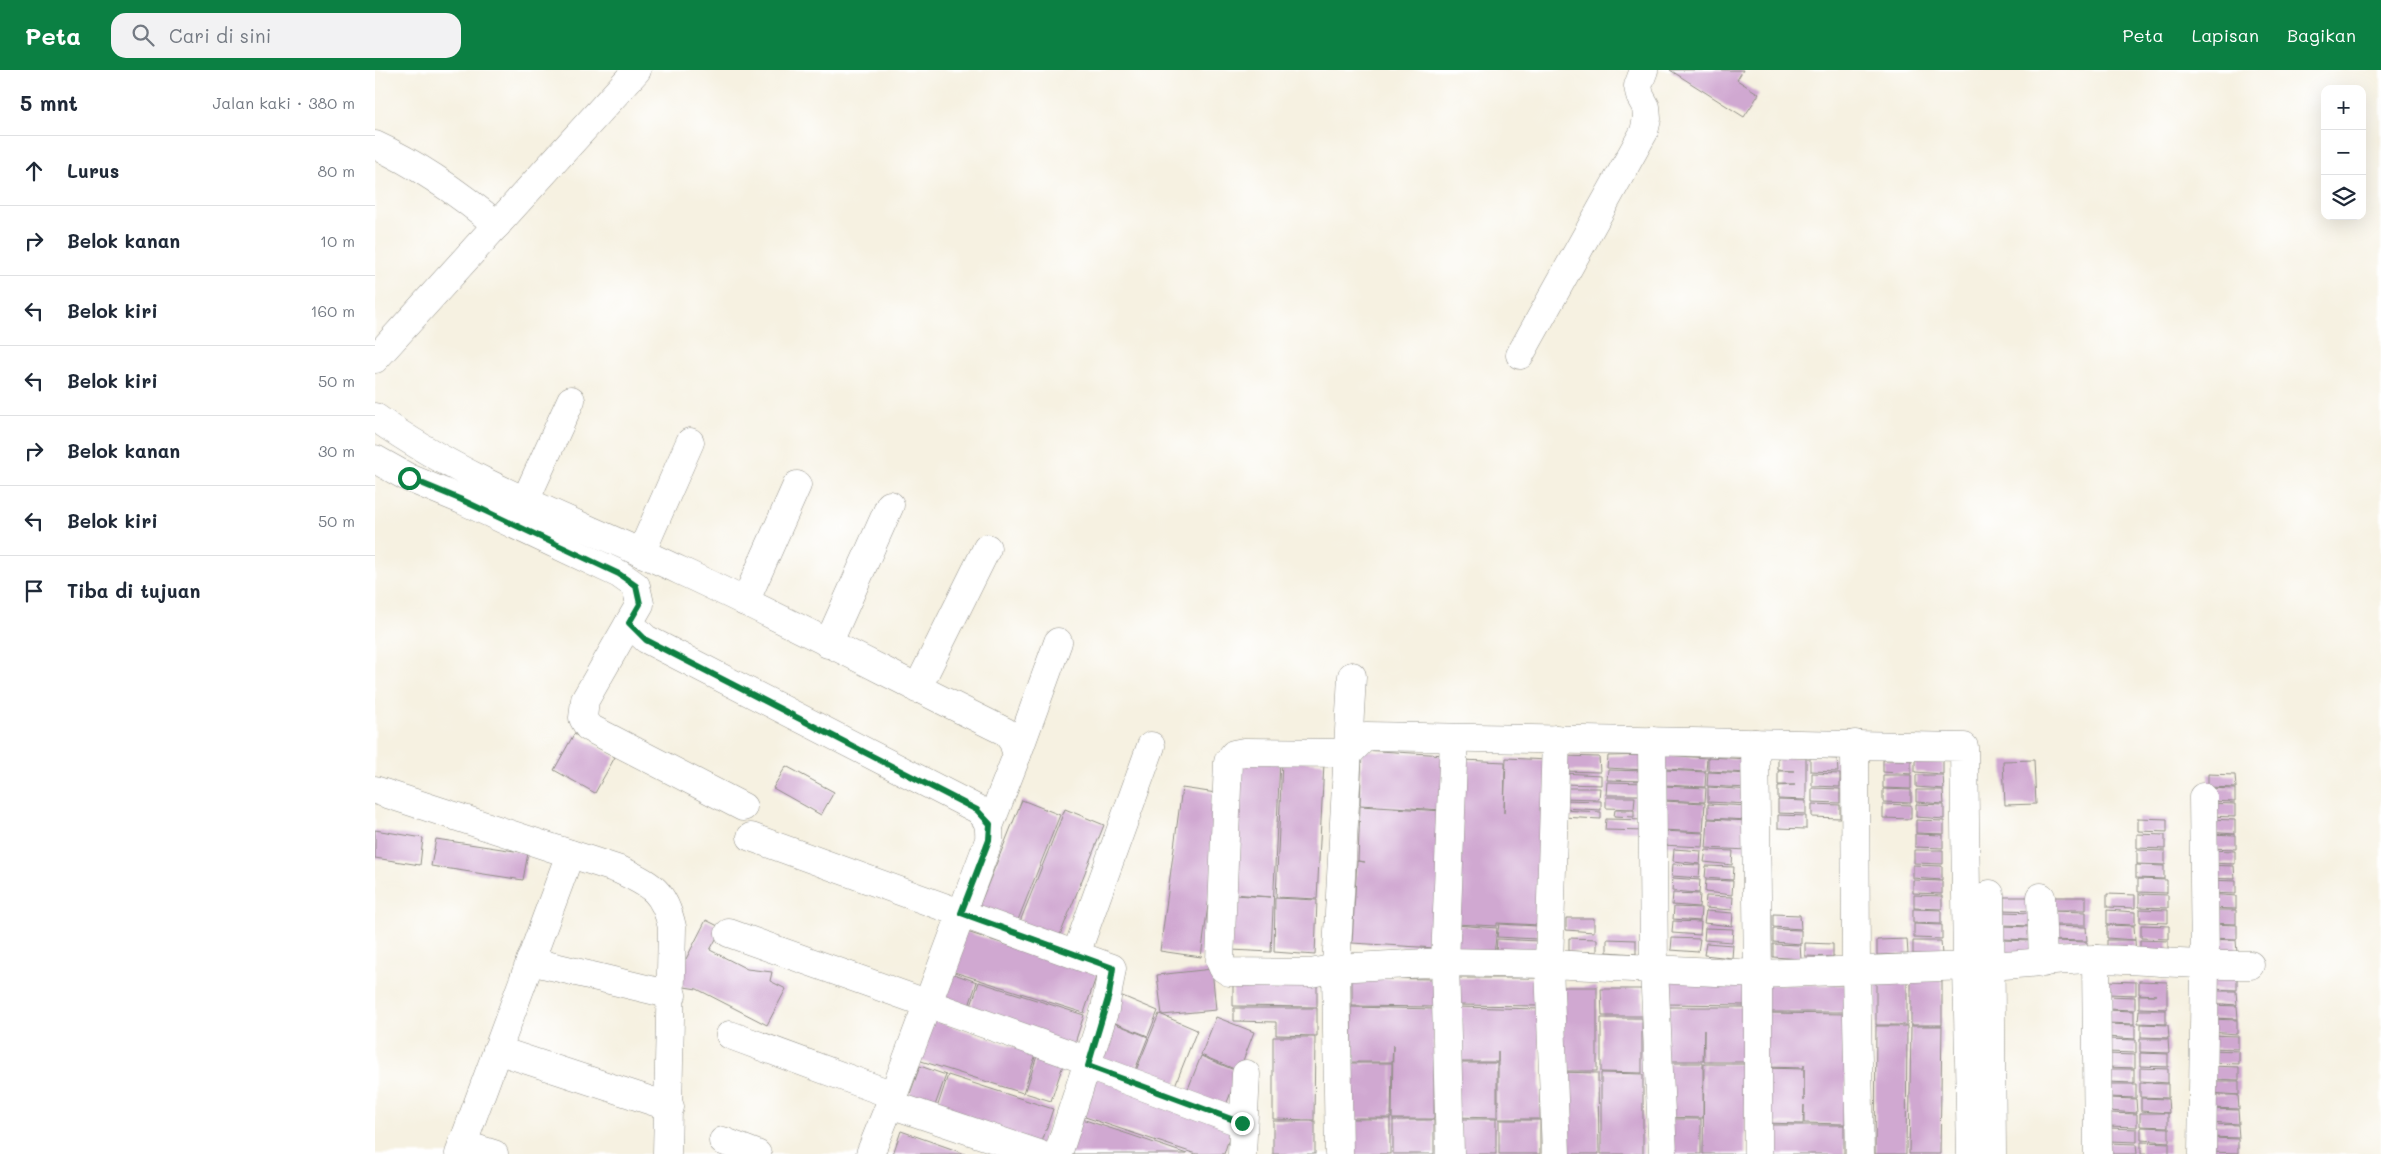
<!DOCTYPE html>
<html lang="id">
<head>
<meta charset="utf-8">
<style>
  body { margin:0; font-family:Mali,sans-serif; background:#f2f2f3; color:#1f2937 }
  .controls { position:absolute; right:15px; top:15px; display:grid; overflow:hidden; border-radius:10px; box-shadow:0 5px 20px #0002 }
  .controls button { width:45px; height:45px; display:grid; place-items:center; padding:0; border:0; border-bottom:1px solid #e0e1e3; background:#fff; color:#1f2937; font:25px sans-serif }
  .stop { position:absolute; width:15px; height:15px; margin:-11px; border:4px solid #0b8043; border-radius:50%; background:#fff }
  .stop.end { background:#0b8043; border-color:#fff; box-shadow:0 1px 5px #0008 }
  .list { margin:0; padding:0; list-style:none }
  h2 { display:flex; justify-content:space-between; align-items:center; height:65px; margin:0; padding:0 20px; font-size:21px }
  h2 small { font-size:16px; font-weight:400; color:#747a83 }
  .list li { display:grid; grid-template-columns:32px 1fr auto; gap:15px; align-items:center; box-sizing:border-box; height:70px; padding:0 20px; border-top:1px solid #e0e1e3 }
  .list b { display:block; font-size:19px; white-space:nowrap }
  .list em { font-size:16px; font-style:normal; color:#747a83 }
  .icon { flex:none; width:28px; height:28px; fill:none; stroke:currentColor; stroke-width:2; stroke-linecap:round; stroke-linejoin:round }
  .map { position:relative; flex:none; width:2006px; height:1084px; overflow:hidden }
  header { display:flex; align-items:center; gap:30px; box-sizing:border-box; height:70px; padding:0 25px; background:#0b8043; color:#fff }
  header strong { font-size:24px }
  nav { display:flex; gap:28px; margin-inline-start:auto; font-size:18px }
  .search { width:350px; height:45px; background:#f2f2f3; display:flex; align-items:center; gap:12px; box-sizing:border-box; padding:0 18px; border-radius:15px; color:#747a83; font-size:19px }
  main { display:flex }
  aside { flex:1; background:#fff }
  .map>svg:first-child { display:block }
</style>
</head>
<body>
<header>
<strong>Peta</strong>
<div class="search"><svg class="icon" aria-label="search" viewBox="0 0 24 24"><circle cx="10" cy="10" r="6"/><path d="M15 15l6 6"/></svg>Cari di sini</div>
<nav><a>Peta</a><a>Lapisan</a><a>Bagikan</a></nav>
</header>
<main>
<aside>
<h2>5 mnt<small>Jalan kaki · 380 m</small></h2>
<ul class="list">
<li><svg class="icon" aria-label="ahead" viewBox="0 0 24 24"><path d="M12 20V5M6 11l6-6 6 6"/></svg><div><b>Lurus</b></div><em>80 m</em></li>
<li><svg class="icon" aria-label="right" viewBox="0 0 24 24"><path d="M7 20v-9h11M14 6l5 5-5 5"/></svg><div><b>Belok kanan</b></div><em>10 m</em></li>
<li><svg class="icon" aria-label="left" viewBox="0 0 24 24"><path d="M17 20v-9H6M10 6l-5 5 5 5"/></svg><div><b>Belok kiri</b></div><em>160 m</em></li>
<li><svg class="icon" aria-label="left" viewBox="0 0 24 24"><path d="M17 20v-9H6M10 6l-5 5 5 5"/></svg><div><b>Belok kiri</b></div><em>50 m</em></li>
<li><svg class="icon" aria-label="right" viewBox="0 0 24 24"><path d="M7 20v-9h11M14 6l5 5-5 5"/></svg><div><b>Belok kanan</b></div><em>30 m</em></li>
<li><svg class="icon" aria-label="left" viewBox="0 0 24 24"><path d="M17 20v-9H6M10 6l-5 5 5 5"/></svg><div><b>Belok kiri</b></div><em>50 m</em></li>
<li><svg class="icon" aria-label="arrive" viewBox="0 0 24 24"><path d="M6 21V4h12l-3 4 3 4H6"/></svg><div><b>Tiba di tujuan</b></div></li>
</ul>
</aside>
<div class="map">
<svg width="2006" height="1084" viewBox="0 0 2006 1084">
  <rect width="100%" height="100%" fill="#fff"/>
  <filter id="ink" filterUnits="userSpaceOnUse"><feTurbulence type="fractalNoise" baseFrequency=".02" numOctaves="2"/><feDisplacementMap in="SourceGraphic" scale="10" xChannelSelector="R" yChannelSelector="G"/><feConvolveMatrix kernelMatrix="1 2 1 2 8 2 1 2 1" color-interpolation-filters="sRGB"/></filter>
  <filter id="wash" filterUnits="userSpaceOnUse"><feTurbulence type="fractalNoise" baseFrequency=".0096" numOctaves="4" result="noise"/><feDisplacementMap in="SourceGraphic" scale="20" xChannelSelector="R" yChannelSelector="G"/><feGaussianBlur stdDeviation="1.12" result="paint"/><feColorMatrix in="noise" values="0 0 0 0 0 0 0 0 0 0 0 0 0 0 0 0 0 1.4 0 .05"/><feComposite in="paint" operator="in"/></filter>
  <g filter="url(#wash)">
    <rect width="100%" height="100%" fill="#f6f1e1"/>
    <g id="blocks">
      <g fill="#d0a8d1">
        <path d="M1295,0H1368L1362,10L1384,24L1369,47Z"/>
        <path d="M199,664L240,687L220,723L179,700Z"/>
        <path d="M987,680L1071,685L1068,740L985,735Z"/>
        <path d="M1270,685L1271,700L1232,698L1233,686Z"/>
        <path d="M1290,685L1332,688L1331,701L1289,699Z"/>
        <path d="M1187,686L1224,687L1225,702L1187,701Z"/>
        <path d="M1333,687L1375,689L1374,703L1333,701Z"/>
        <path d="M1403,687L1431,688V730L1403,729V716L1420,715H1403V701H1420L1403,700Z"/>
        <path d="M864,688L905,690L896,882L856,880L858,825L896,827L858,824Z"/>
        <path d="M1131,688L1173,690L1164,855L1122,853V856L1080,854L1088,690L1130,692L1129,743Z"/>
        <path d="M1435,688L1462,689L1463,702L1435,701Z"/>
        <path d="M1540,689L1568,690V704L1540,702Z"/>
        <path d="M907,690L949,693L942,829L901,827Z"/>
        <path d="M1508,690H1536V704L1508,702Z"/>
        <path d="M1659,690L1661,734L1630,735L1628,691Z"/>
        <path d="M411,696L459,722L446,745L398,718Z"/>
        <path d="M1233,700L1271,701L1270,711L1232,710Z"/>
        <path d="M1289,700L1331,702L1330,717L1288,715Z"/>
        <path d="M1333,702L1375,704L1374,718L1332,716Z"/>
        <path d="M1187,703L1226,705V715L1187,714Z"/>
        <path d="M1437,703L1465,704V717L1437,716Z"/>
        <path d="M1833,704L1860,705L1861,718L1833,717Z"/>
        <path d="M1508,705H1536V719L1508,718Z"/>
        <path d="M1541,705H1568L1569,719L1541,717Z"/>
        <path d="M1232,712L1271,713V725H1231Z"/>
        <path d="M1289,716L1331,718L1330,732L1289,730Z"/>
        <path d="M1333,717L1375,720L1374,734L1333,732Z"/>
        <path d="M807,718L848,724L826,887L785,881Z"/>
        <path d="M1188,718H1225L1224,729L1187,728Z"/>
        <path d="M1437,718L1465,719V733L1437,732Z"/>
        <path d="M1832,718L1860,719V732L1832,731Z"/>
        <path d="M1508,719L1536,720V733L1508,732Z"/>
        <path d="M1541,720H1568L1569,734L1541,732Z"/>
        <path d="M1231,727H1260L1259,739L1231,738Z"/>
        <path d="M647,730L685,745L639,860L601,844Z"/>
        <path d="M1188,730L1226,731V740L1187,738Z"/>
        <path d="M1403,730L1431,731V744L1403,743Z"/>
        <path d="M1288,731L1330,733L1328,762L1287,760Z"/>
        <path d="M1832,733L1860,734V747L1832,746Z"/>
        <path d="M1333,734L1375,736L1374,750L1333,748Z"/>
        <path d="M1437,734L1465,735V748L1437,747Z"/>
        <path d="M1508,734L1536,735V749L1508,748Z"/>
        <path d="M1541,734L1569,735V749L1541,747Z"/>
        <path d="M985,736L1068,741L1061,878L977,873L982,791L990,792L983,791Z"/>
        <path d="M690,739L729,755L683,870L644,854Z"/>
        <path d="M1187,740L1226,742V749L1186,747Z"/>
        <path d="M1240,740H1259V747L1239,746Z"/>
        <path d="M1403,745L1431,746V759L1403,758Z"/>
        <path d="M1763,748L1792,749V762L1763,761Z"/>
        <path d="M1231,749L1271,750V761L1230,760Z"/>
        <path d="M1333,749L1374,751L1373,780L1331,778Z"/>
        <path d="M1832,749L1860,750V764L1832,762Z"/>
        <path d="M1541,750L1569,751V764L1541,763Z"/>
        <path d="M0,760L48,768L45,795L0,788Z"/>
        <path d="M1287,761L1329,763L1328,777L1286,775Z"/>
        <path d="M1540,764L1568,765V778L1540,777Z"/>
        <path d="M1762,764L1790,765V779L1762,778Z"/>
        <path d="M1833,764L1861,765V779L1833,778Z"/>
        <path d="M61,769L153,783L148,810L56,796Z"/>
        <path d="M1299,779L1326,781L1325,794L1298,791Z"/>
        <path d="M1331,780L1358,781L1357,795L1329,792Z"/>
        <path d="M1539,780H1568V794L1539,793Z"/>
        <path d="M1762,780L1790,781V795L1762,794Z"/>
        <path d="M1832,780L1860,781V794L1832,793Z"/>
        <path d="M1298,794L1325,795L1324,808L1297,806Z"/>
        <path d="M1538,795L1567,796V810L1538,808Z"/>
        <path d="M1761,795L1789,796V809L1761,808Z"/>
        <path d="M1831,795L1859,796L1860,809L1831,808Z"/>
        <path d="M1331,796L1359,797L1358,810L1330,808Z"/>
        <path d="M1298,808L1325,810L1324,823L1297,821Z"/>
        <path d="M1763,809L1792,810V823L1763,822Z"/>
        <path d="M1331,810L1358,811L1357,825L1330,822Z"/>
        <path d="M1538,810L1567,811V824L1538,823Z"/>
        <path d="M1833,810L1861,811V824L1833,823Z"/>
        <path d="M1298,823L1325,824L1324,837L1297,835Z"/>
        <path d="M1732,824L1760,825V838L1732,837Z"/>
        <path d="M1764,824L1793,825V838L1764,837Z"/>
        <path d="M1833,824L1861,826V839L1833,838Z"/>
        <path d="M1539,825L1567,826V839L1539,838Z"/>
        <path d="M1331,826L1358,827L1357,840L1330,838Z"/>
        <path d="M1629,827H1656L1657,841L1629,840Z"/>
        <path d="M1671,827H1711V840H1672Z"/>
        <path d="M900,828L942,830L940,885L899,882Z"/>
        <path d="M1299,837L1326,838L1325,851L1298,849Z"/>
        <path d="M1538,839L1566,840V854L1538,853Z"/>
        <path d="M1765,839L1793,840V853L1765,852Z"/>
        <path d="M1732,840L1760,842V855L1732,854Z"/>
        <path d="M1833,840H1861V854L1833,853Z"/>
        <path d="M1331,841L1358,843L1357,856L1329,853Z"/>
        <path d="M1672,841L1711,842V855H1671Z"/>
        <path d="M1628,842L1656,843V856L1628,855Z"/>
        <path d="M1398,844L1425,845L1426,859L1398,857Z"/>
        <path d="M1191,848H1219V862L1191,860Z"/>
        <path d="M331,850L347,858L335,880L372,899L397,902L395,911L411,919L392,955L322,919L303,916L307,889H311Z"/>
        <path d="M1298,851L1326,852L1325,865L1297,863Z"/>
        <path d="M1124,854L1163,856L1162,869L1122,867Z"/>
        <path d="M1539,854L1567,855V869L1539,868Z"/>
        <path d="M1834,854L1862,855V869L1834,868Z"/>
        <path d="M1080,855L1122,858L1119,884L1078,881Z"/>
        <path d="M1732,855L1759,856L1760,870L1732,868Z"/>
        <path d="M1766,855L1794,856V869L1766,868Z"/>
        <path d="M1628,856L1656,857V870L1628,869Z"/>
        <path d="M1672,856L1711,857L1712,871L1672,870Z"/>
        <path d="M1330,858L1358,859L1357,872L1329,870Z"/>
        <path d="M1398,859L1426,860V874L1398,872Z"/>
        <path d="M589,861L722,904L709,943L576,901Z"/>
        <path d="M1194,868L1222,869V882L1194,881Z"/>
        <path d="M1297,868L1325,869L1323,882L1296,880Z"/>
        <path d="M1122,869L1163,871L1162,885L1121,882Z"/>
        <path d="M1232,869L1261,870V884L1232,882Z"/>
        <path d="M1532,869L1533,884L1502,885V870Z"/>
        <path d="M1833,869L1861,870L1862,883L1833,882Z"/>
        <path d="M1628,870L1656,871V885L1628,884Z"/>
        <path d="M1732,870H1760L1761,884L1732,882Z"/>
        <path d="M1765,870L1793,871V885L1765,884Z"/>
        <path d="M1538,871H1566L1567,885L1538,884Z"/>
        <path d="M1674,871L1712,872V885H1674Z"/>
        <path d="M1331,873L1358,875L1357,888L1329,885Z"/>
        <path d="M1430,873L1458,874V887L1430,886Z"/>
        <path d="M1398,874L1425,875L1426,889L1398,887Z"/>
        <path d="M837,899L841,940L787,945L822,960L797,1023L758,1008L784,944L787,945L782,905Z"/>
        <path d="M576,903L602,912L589,951L563,943Z"/>
        <path d="M1834,906L1862,907V920L1834,919Z"/>
        <path d="M1288,907L1372,908V935L1288,934Z"/>
        <path d="M858,908L942,909V937L858,936Z"/>
        <path d="M977,908L1061,909V937L977,936Z"/>
        <path d="M1080,908H1164V936L1080,935Z"/>
        <rect x="1501" y="910" width="31" height="45"/>
        <rect x="1536" y="910" width="31" height="45"/>
        <path d="M1732,911L1761,912V925L1732,924Z"/>
        <path d="M1764,911L1792,912V939L1764,938V925H1782L1764,924Z"/>
        <path d="M604,912L709,945L696,985L591,951Z"/>
        <path d="M1388,914L1472,915V942H1388Z"/>
        <rect x="1181" y="917" width="41" height="84"/>
        <path d="M1226,919H1267L1268,946H1227Z"/>
        <path d="M1834,921H1861L1862,935L1834,933Z"/>
        <path d="M745,925L783,941L773,966L735,951Z"/>
        <path d="M1732,926L1760,927V940L1732,939Z"/>
        <path d="M1834,935L1862,936L1863,949L1834,948Z"/>
        <path d="M976,937L1059,939V1049H1017L1018,975L1017,992H976Z"/>
        <path d="M1082,937L1165,939V1049H1123V981V992H1082Z"/>
        <path d="M1287,937H1371L1370,992H1329V960L1328,991H1287Z"/>
        <path d="M859,938H942V966L901,965V952L859,951Z"/>
        <path d="M1731,940L1759,941V954L1731,953Z"/>
        <path d="M1764,940H1791V954L1763,953Z"/>
        <path d="M1389,943L1473,944L1470,1054L1429,1053V1035L1428,1054L1387,1053V998L1429,999V1030V995V998L1389,997Z"/>
        <path d="M841,947L879,962L864,1001L826,985Z"/>
        <path d="M1226,948H1267V1003L1226,1002Z"/>
        <path d="M1834,949L1862,950V964L1834,962Z"/>
        <path d="M557,950L661,984L648,1023L543,990Z"/>
        <path d="M734,951L773,967L758,1005L719,990Z"/>
        <path d="M1732,954L1760,955V969L1732,967Z"/>
        <path d="M1766,954L1793,955L1794,968L1766,967Z"/>
        <path d="M1501,956H1532L1531,1084H1500Z"/>
        <path d="M1536,956H1567L1565,1084H1534Z"/>
        <path d="M1835,965L1863,966V979L1835,978Z"/>
        <path d="M898,967H940L939,1050L898,1049Z"/>
        <path d="M1732,969L1761,970V983L1732,982Z"/>
        <path d="M1765,969H1793L1794,983L1765,982Z"/>
        <path d="M1836,980L1864,981V994L1836,993Z"/>
        <path d="M663,983L689,992L676,1031L650,1023Z"/>
        <path d="M1765,983L1793,984V997L1765,996Z"/>
        <path d="M1732,984L1760,985V998L1732,997Z"/>
        <path d="M826,986L864,1002L849,1040L811,1024Z"/>
        <path d="M975,993H1017L1016,1048H975Z"/>
        <path d="M1081,993H1122V1048L1081,1047Z"/>
        <path d="M1287,993H1328V1048L1287,1047Z"/>
        <path d="M1329,994H1371L1370,1084H1328Z"/>
        <path d="M545,996L571,1005L557,1044L531,1035Z"/>
        <path d="M1836,996L1864,997V1010L1836,1009Z"/>
        <path d="M1765,998L1793,999V1013L1765,1011Z"/>
        <path d="M1731,999H1759V1013L1731,1012Z"/>
        <path d="M1182,1002L1223,1003L1224,1084H1182Z"/>
        <path d="M1226,1003L1268,1004V1084H1226Z"/>
        <path d="M573,1005L678,1039L665,1078L560,1044Z"/>
        <path d="M717,1006L859,1053L849,1084H821L704,1045Z"/>
        <path d="M1836,1011H1864V1025L1836,1023Z"/>
        <path d="M1765,1013L1793,1014V1028L1765,1027Z"/>
        <path d="M1733,1014H1761V1028L1733,1027Z"/>
        <path d="M1835,1025H1863L1864,1039L1835,1038Z"/>
        <path d="M1733,1028L1761,1029L1762,1043L1733,1041Z"/>
        <path d="M1766,1028L1793,1029L1794,1043L1766,1041Z"/>
        <path d="M1835,1039L1863,1040L1864,1054L1835,1052Z"/>
        <path d="M1733,1043L1762,1044V1057L1733,1056Z"/>
        <path d="M1765,1043H1793V1057L1765,1056Z"/>
        <path d="M704,1048L756,1065L812,1084H692Z"/>
        <rect x="974" y="1049" width="41" height="35"/>
        <rect x="1079" y="1049" width="42" height="35"/>
        <rect x="1284" y="1049" width="42" height="35"/>
        <rect x="1018" y="1050" width="41" height="34"/>
        <rect x="1124" y="1050" width="41" height="34"/>
        <rect x="898" y="1051" width="42" height="33"/>
        <path d="M1835,1054L1863,1055L1864,1068L1835,1067Z"/>
        <rect x="1385" y="1055" width="84" height="29"/>
        <path d="M1766,1057L1794,1058V1072L1766,1070Z"/>
        <path d="M1734,1058L1762,1059V1072L1734,1071Z"/>
        <path d="M526,1061L577,1079L590,1084H518Z"/>
        <path d="M1835,1068L1863,1069V1083L1835,1082Z"/>
        <path d="M1766,1072L1794,1073V1084H1766Z"/>
        <path d="M1733,1073L1761,1074L1762,1084H1733Z"/>
      </g>
    </g>
  </g>
  <g filter="url(#ink)">
    <use href="#blocks" fill-opacity="0" stroke="#908e86" stroke-width="1"/>
    <g fill="none" stroke-linecap="round" stroke-linejoin="round">
      <defs>
        <g id="minor">
          <path d="M0,75C44,95 85,124 122,155"/>
          <path d="M1145,285L1269,62L1272,49L1271,37L1265,26L1263,16L1269,0"/>
          <path d="M0,289L262,0"/>
          <path d="M0,347C94,414 203,452 306,501C416,552 523,609 631,662L638,672L642,685L615,754"/>
          <path d="M0,389L34,408L87,430L244,504L261,516L265,534L254,553L271,569L602,739C613,749 615,755 614,770L515,1034L664,1084"/>
          <path d="M150,431L196,330"/>
          <path d="M266,483L315,372"/>
          <path d="M370,532L422,415"/>
          <path d="M254,553L210,630L208,648L213,657L368,737"/>
          <path d="M453,574L515,435"/>
          <path d="M542,619L612,478"/>
          <path d="M1277,671L1279,899L1288,1084"/>
          <path d="M1380,673L1383,904V1084"/>
          <path d="M1480,674L1481,902L1485,1084"/>
          <path d="M642,685L683,572"/>
          <path d="M0,720L245,800C277,815 289,821 297,857L292,1084"/>
          <path d="M376,767L737,898L730,939L683,1084"/>
          <path d="M1615,824L1617,1084"/>
          <path d="M1666,827L1668,893"/>
          <path d="M354,863L714,991"/>
          <path d="M701,884L776,676"/>
          <path d="M1721,889L1723,1084"/>
          <path d="M155,891L297,925"/>
          <path d="M355,965L518,1025"/>
          <path d="M122,980L295,1037"/>
          <path d="M713,996L867,1053"/>
          <path d="M348,1071L382,1084"/>
          <path d="M87,1074L119,1084"/>
          <path d="M84,1084L195,784"/>
          <path d="M495,1084L515,1034"/>
          <path d="M867,1084L871,1004"/>
          <path d="M964,1084L961,898L977,606"/>
          <path d="M1075,1084L1070,892L1079,668"/>
          <path d="M1181,1084L1174,894L1181,669"/>
          <path d="M1596,1084L1592,896L1589,677L991,666L974,683L869,682L859,684L853,692L845,891L848,898L854,902L936,903L961,898L1070,892L1174,894L1383,904L1592,896C1635,897 1678,889 1722,889C1773,890 1824,896 1875,895"/>
          <path d="M1827,1084L1830,896L1828,727"/>
        </g>
      </defs>
      <use href="#minor" stroke="#908e86" stroke-width="29"/>
      <use href="#minor" stroke="#fff" stroke-width="28"/>
    </g>
  </g>
  <g fill="none" stroke-linecap="round" stroke-linejoin="round" filter="url(#ink)">
    <path stroke="#0b8043" stroke-width="6" d="M34,408L87,430L244,504L261,516L265,534L254,553L271,570L602,740L615,754L614,770L586,843L738,898L734,925L713,996L867,1053"/>
  </g>
</svg>
<div class="controls">
<button>+</button>
<button>−</button>
<button><svg class="icon" aria-label="layers" viewBox="0 0 24 24"><path d="M12 4l9 5-9 5-9-5zM3 14l9 5 9-5"/></svg></button>
</div>
<div class="stop" style="left:34px;top:408px"></div>
<div class="stop end" style="left:867px;top:1053px"></div>
</div>
</main>
</body>
</html>
